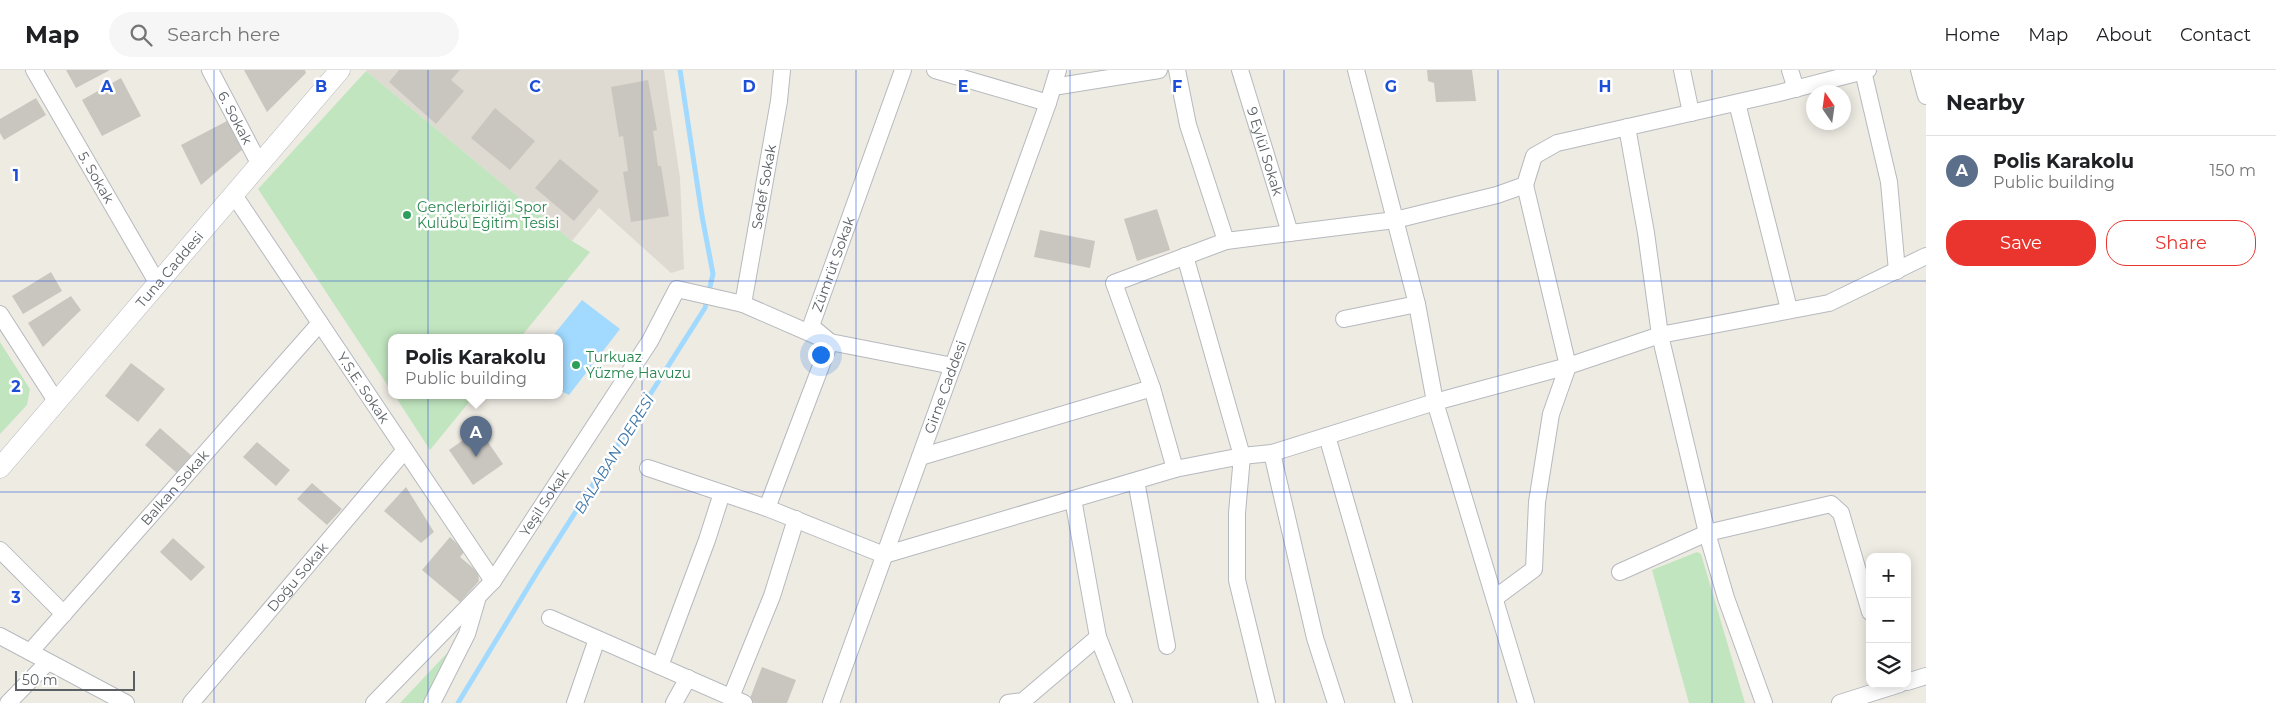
<!DOCTYPE html>
<meta charset="utf-8">
<style>
:root{--surface:#fff;--page:#f6f6f6;--text:#202124;--muted:#757577;--line:#e0e0e0;--accent:#e9352e}
body{margin:0;font-family:Montserrat,sans-serif;background:var(--page);color:var(--text)}
.controls{position:absolute;right:15px;bottom:15px;display:grid;overflow:hidden;border-radius:10px;box-shadow:0 2px 12px #0003}
.controls button{width:45px;height:45px;display:grid;place-items:center;padding:0;border:0;border-bottom:1px solid var(--line);background:var(--surface);color:var(--text);font:25px sans-serif}
.compass{position:absolute;left:1806px;top:15px;width:45px;height:45px;border-radius:50%;background:var(--surface);box-shadow:0 2px 12px #0003;rotate:347deg}
.scale{position:absolute;left:15px;bottom:12px;width:120px;box-sizing:border-box;padding-left:5px;border:2px solid #5b6064;border-top:0;font-size:14px;line-height:18px;white-space:nowrap;color:#5b6064;-webkit-text-stroke:4px #fff;paint-order:stroke}
.you{position:absolute;left:820px;top:284px;width:18px;height:18px;margin:-12px;border:4px solid #fff;border-radius:50%;background:#1a73e8;box-shadow:0 0 0 8px #1a73e833}
.badge{display:grid;place-items:center;width:32px;height:32px;border-radius:50%;background:var(--accent);color:#fff;font-size:16px;font-weight:700}
.pin{position:absolute;translate:-50% -41px;filter:drop-shadow(0 1px 2px #0008)}
.pin::after{content:'';position:absolute;top:26px;width:18px;height:15px;background:inherit;clip-path:polygon(0 0,100% 0,50% 100%)}
.popup{position:absolute;left:388px;top:264px;width:175px;height:65px;box-sizing:border-box;display:grid;place-content:center;border-radius:10px;background:var(--surface);filter:drop-shadow(0 1px 4px #0005);font-size:16px;white-space:nowrap;color:var(--muted)}
.popup b{font-size:19px;color:var(--text)}
.popup::after{content:'';position:absolute;left:50%;top:100%;margin-left:-10px;border:10px solid transparent;border-top-color:var(--surface)}
.list{margin:0;padding:0;list-style:none}
h2{display:flex;justify-content:space-between;align-items:center;height:65px;margin:0;padding:0 20px;font-size:21px}
h2 small{font-size:16px;font-weight:400;color:var(--muted)}
.list li{display:grid;grid-template-columns:32px 1fr auto;gap:15px;align-items:center;box-sizing:border-box;height:70px;padding:0 20px;border-top:1px solid var(--line)}
.list b{display:block;font-size:19px;white-space:nowrap}
.list p{margin:0;font-size:16px;white-space:nowrap;color:var(--muted)}
.list em{font-size:16px;font-style:normal;color:var(--muted)}
.actions{display:flex;gap:10px;padding:15px 20px}
.actions a{flex:1;padding:11px 0;border:1px solid var(--accent);border-radius:20px;text-align:center;font-size:18px;color:var(--accent)}
.actions .main{background:var(--accent);color:#fff}
.icon{flex:none;width:28px;height:28px;fill:none;stroke:currentColor;stroke-width:2;stroke-linecap:round;stroke-linejoin:round}
.map{position:relative;flex:none;width:1926px;height:633px;overflow:hidden}
header{display:flex;align-items:center;gap:30px;box-sizing:border-box;height:70px;padding:0 25px;background:var(--surface);border-bottom:1px solid var(--line)}
header strong{font-size:24px}
nav{display:flex;gap:28px;margin-inline-start:auto;font-size:18px}
.search{width:350px;height:45px;background:var(--page);display:flex;align-items:center;gap:12px;box-sizing:border-box;padding:0 18px;border-radius:28px;color:var(--muted);font-size:19px}
main{display:flex}
aside{flex:1;background:var(--surface)}
.map>svg:first-child{display:block}
</style>
<header>
<strong>Map</strong>
<div class="search"><svg class="icon" aria-label="search" viewBox="0 0 24 24"><circle cx="10" cy="10" r="6"/><path d="M15 15l6 6"/></svg>Search here</div>
<nav><a>Home</a><a>Map</a><a>About</a><a>Contact</a></nav>
</header>
<main>
<div class="map">
<svg width="1926" height="633" viewBox="0 0 1926 633">
<rect width="100%" height="100%" fill="#eeebe3"/>
<path fill="#dedad1" d="M367,0H664L680,108L684,199L671,203L599,138L572,171L366,1Z"/>
<path fill="#c1e6bf" d="M366,1L572,171L590,182L520,268H392V322L258,119Z
M0,272L30,319L27,335L0,364Z
M395,326H474L430,380Z
M1697,482L1701,484L1745,633H1689L1652,500Z
M449,581L425,633H400Z"/>
<path fill="#a2daff" d="M582,230L620,259L569,325L563,322L560,324V268H551Z"/>
<g fill="none" stroke-linecap="round" stroke-linejoin="round">
<path stroke="#a2daff" stroke-width="5" d="M458,633L538,501L705,238L713,204L702,146L680,0"/>
</g>
<path fill="#c9c6c0" d="M66,0H110L76,18Z
M244,0H305L306,3L267,42Z
M399,0H460L451,10L464,21L436,54L389,12Z
M1427,0H1472L1476,31L1436,32L1434,13L1428,11Z
M121,8L141,46L102,66L82,30Z
M648,10L657,60L653,61L658,96H661L669,146L631,152L623,102L628,101L623,66L619,67L611,17Z
M36,28L46,45L4,70L0,63V49Z
M495,38L535,71L510,100L471,68Z
M227,51L243,79L201,115L181,75Z
M560,89L599,121L574,151L535,118Z
M1157,139L1170,180L1137,191L1124,149Z
M1040,160L1095,171L1090,198L1034,187Z
M51,202L62,221L23,244L12,226Z
M71,226L81,240L43,277L28,253Z
M131,293L165,319L138,352L105,326Z
M160,358L193,387L178,404L145,375Z
M479,359L503,394L473,415L449,380Z
M257,372L290,400L276,416L243,387Z
M312,413L342,439L327,455L297,429Z
M406,417L434,462L421,473L384,441Z
M450,467L465,481L460,487L478,502L479,511L460,532L422,500Z
M173,468L205,497L191,511L160,482Z
M762,597L796,610L787,633H755L749,631Z"/>
<g fill="none" stroke-linecap="round" stroke-linejoin="round">
<g stroke="#b6b9be" stroke-width="18">
<g id="minor">
<path id="s1" d="M34,0L158,214"/>
<path id="s2" d="M210,0L260,95"/>
<path d="M935,0L1048,33"/>
<path d="M1177,0L1188,55L1226,171"/>
<path id="s3" d="M1240,0L1290,163"/>
<path d="M1356,0L1417,234L1435,332L1526,633"/>
<path d="M1682,0L1691,43"/>
<path d="M1790,0L1796,19"/>
<path d="M1919,0L1926,26"/>
<path d="M1863,1L1889,112L1897,201"/>
<path d="M1053,17L1159,0"/>
<path d="M1737,33L1789,239"/>
<path d="M1627,57L1646,163L1660,265L1707,463L1726,528L1764,633"/>
<path id="s4" d="M234,125L493,511"/>
<path d="M1185,186L1242,386L1237,443V510L1267,633"/>
<path id="s5" d="M743,234L779,31L782,0"/>
<path d="M0,244L56,331"/>
<path d="M1344,249L1417,234"/>
<path d="M1327,366L1404,633"/>
<path d="M1272,383L1315,568L1336,633"/>
<path d="M920,387L1152,318"/>
<path d="M648,398L767,438L884,485L1175,399L1242,386L1272,383L1435,332L1568,296L1660,265L1829,233L1926,186"/>
<path d="M1175,399L1152,318L1114,213L1226,171L1395,150L1497,125L1525,115L1534,86L1557,73L1779,23L1868,0"/>
<path d="M1136,411L1167,576"/>
<path d="M1073,429L1098,567L1124,633"/>
<path id="s6" d="M767,438L830,272L811,256L903,0"/>
<path d="M0,480L64,544"/>
<path d="M1620,502L1707,463L1831,434L1841,443L1870,542"/>
<path d="M1495,528L1534,499L1537,432L1551,344L1568,296L1525,115"/>
<path d="M550,548L744,633"/>
<path d="M0,566L126,633"/>
<path id="s7" d="M30,582L320,253"/>
<path d="M660,596L707,470L722,423"/>
<path d="M1907,612L1926,606"/>
<path d="M731,627L772,526L796,449"/>
<path d="M8,633L48,592"/>
<path id="s8" d="M191,633L405,380"/>
<path id="s9" d="M374,633L493,511L650,271L677,219L743,234L830,272L953,296"/>
<path d="M432,633L467,564L477,530"/>
<path d="M575,633L597,569"/>
<path d="M674,633L688,608"/>
<path id="s10" d="M831,633L1048,33L1058,0"/>
<path d="M1008,633L1023,631L1098,567"/>
<path d="M1840,633L1900,614"/>
</g>
</g>
<g stroke="#b6b9be" stroke-width="21">
<g id="tertiary">
<path id="s11" d="M0,398L340,0"/>
</g>
</g>
<use href="#minor" stroke="#fff" stroke-width="16"/>
<use href="#tertiary" stroke="#fff" stroke-width="20"/>
</g>
<path fill="none" stroke="#1d4ed8" stroke-width="1" stroke-opacity="0.55" d="M214,0V633M428,0V633M642,0V633M856,0V633M1070,0V633M1284,0V633M1498,0V633M1712,0V633M0,211H1926M0,422H1926"/>
<g fill="#2e9e5b" stroke="#fff" stroke-width="2">
<circle cx="407" cy="145" r="5"/>
<circle cx="576" cy="295" r="5"/>
</g>
<g text-anchor="middle" dominant-baseline="central" stroke-width="5" stroke-linejoin="round" paint-order="stroke">
<g font-size="14" fill="#5b6064" stroke="#fff">
<text stroke="none"><textPath href="#s2" startOffset="54">6. Sokak</textPath></text>
<text stroke="none"><textPath href="#s3" startOffset="85">9 Eylül Sokak</textPath></text>
<text stroke="none"><textPath href="#s1" startOffset="124">5. Sokak</textPath></text>
<text stroke="none"><textPath href="#s5" startOffset="119">Sedef Sokak</textPath></text>
<text stroke="none"><textPath href="#s6" startOffset="268">Zümrüt Sokak</textPath></text>
<text stroke="none"><textPath href="#s11" startOffset="261">Tuna Caddesi</textPath></text>
<text stroke="none"><textPath href="#s10" startOffset="336">Girne Caddesi</textPath></text>
<text stroke="none"><textPath href="#s4" startOffset="232">Y.S.E. Sokak</textPath></text>
<text stroke="none"><textPath href="#s7" startOffset="219">Balkan Sokak</textPath></text>
<text stroke="none"><textPath href="#s9" startOffset="264">Yeşil Sokak</textPath></text>
<text stroke="none"><textPath href="#s8" startOffset="165">Doğu Sokak</textPath></text>
</g>
<g font-size="14" fill="#27864d" stroke="#fff" text-anchor="start">
<text x="417" y="137">Gençlerbirliği Spor<tspan x="417" dy="16">Kulübü Eğitim Tesisi</tspan></text>
<text x="586" y="287">Turkuaz<tspan x="586" dy="16">Yüzme Havuzu</tspan></text>
</g>
<g font-size="15" font-style="italic" fill="#3c75a8" stroke="#fff">
<text transform="translate(614 384) rotate(-58)">BALABAN DERESİ</text>
</g>
</g>
<g font-size="16" text-anchor="middle" font-weight="bold" fill="#1d4ed8" stroke="#fff" stroke-width="5" stroke-linejoin="round" paint-order="stroke">
<text x="107" y="22">A</text>
<text x="321" y="22">B</text>
<text x="535" y="22">C</text>
<text x="749" y="22">D</text>
<text x="963" y="22">E</text>
<text x="1177" y="22">F</text>
<text x="1391" y="22">G</text>
<text x="1605" y="22">H</text>
<text x="16" y="111">1</text>
<text x="16" y="322">2</text>
<text x="16" y="533">3</text>
</g>
</svg>
<div class="controls">
<button>+</button>
<button>−</button>
<button><svg class="icon" aria-label="layers" viewBox="0 0 24 24"><path d="M12 4l9 5-9 5-9-5zM3 14l9 5 9-5"/></svg></button>
</div>
<svg class="compass" viewBox="-18 -18 36 36"><path d="M0-13l5 13h-10z" fill="#e53935"/><path d="M0 13l5-13h-10z" fill="#757577"/></svg>
<div class="scale">50 m</div>
<div class="you"></div>
<div class="pin badge" style="left:476px;top:387px;background:#5c6f8a">A</div>
<div class="popup"><b>Polis Karakolu</b>Public building</div>
</div>
<aside>
<h2>Nearby<small></small></h2>
<ul class="list">
<li><span class="badge" style="background:#5c6f8a">A</span><div><b>Polis Karakolu</b><p>Public building</p></div><em>150 m</em></li>
</ul>
<div class="actions"><a class="main">Save</a><a>Share</a></div>
</aside>
</main>
